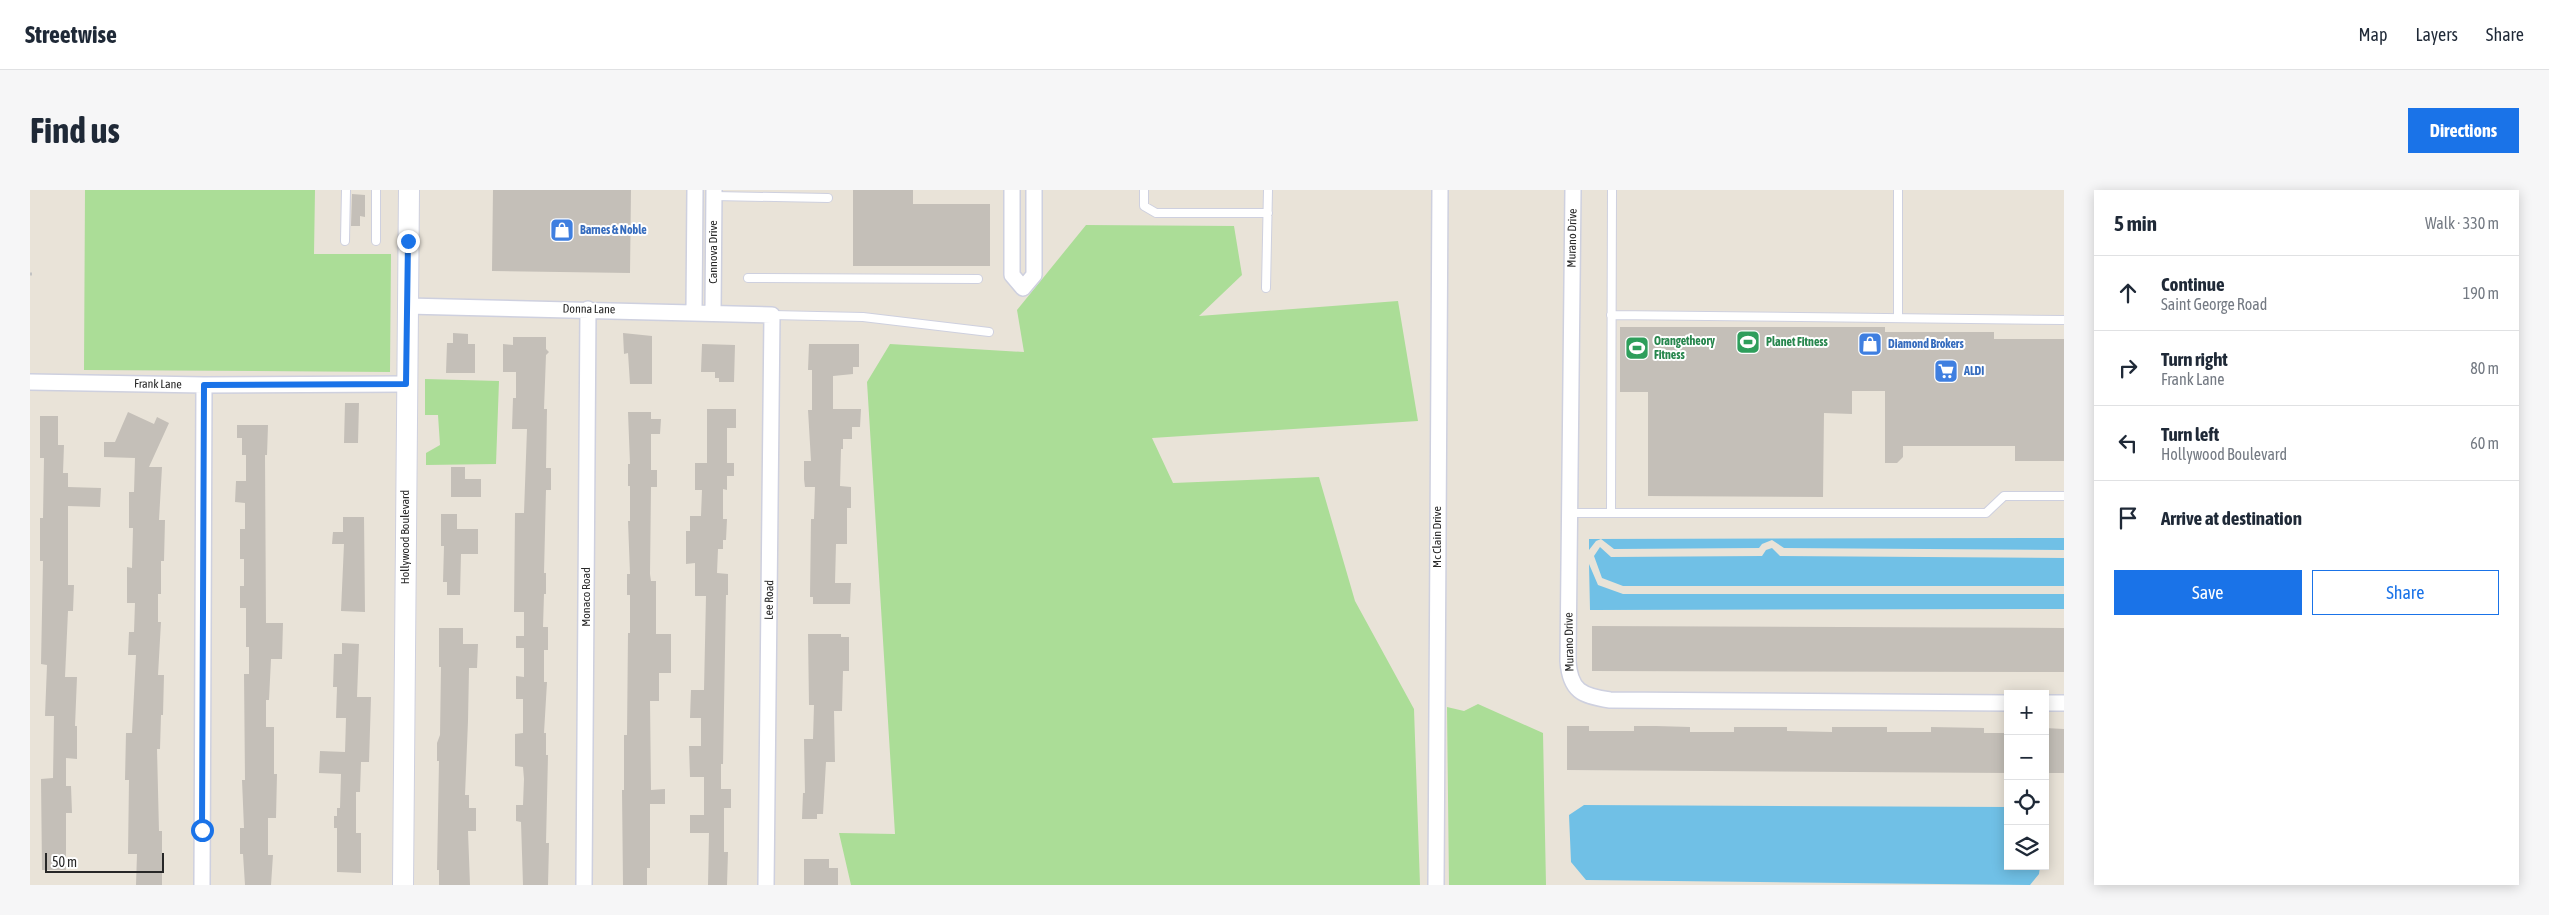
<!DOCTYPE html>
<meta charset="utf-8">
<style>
:root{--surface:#fff;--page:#f6f6f7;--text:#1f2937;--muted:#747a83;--line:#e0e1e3;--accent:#1a73e8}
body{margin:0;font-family:"Asap Condensed",sans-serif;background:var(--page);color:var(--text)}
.controls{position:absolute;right:15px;bottom:15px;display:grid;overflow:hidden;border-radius:0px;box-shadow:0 2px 12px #0003}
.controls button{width:45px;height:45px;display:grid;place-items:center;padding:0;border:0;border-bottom:1px solid var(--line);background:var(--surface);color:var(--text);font:25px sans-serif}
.scale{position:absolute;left:15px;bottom:12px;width:119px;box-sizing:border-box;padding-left:5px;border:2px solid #272727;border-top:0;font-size:14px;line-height:18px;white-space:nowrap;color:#272727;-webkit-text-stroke:4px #fff;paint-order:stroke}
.stop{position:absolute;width:15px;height:15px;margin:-11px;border:4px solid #1a73e8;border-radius:50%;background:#fff}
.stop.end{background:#1a73e8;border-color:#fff;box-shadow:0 1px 5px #0008}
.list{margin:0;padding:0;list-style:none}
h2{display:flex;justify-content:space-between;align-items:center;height:65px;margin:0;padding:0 20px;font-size:21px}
h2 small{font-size:16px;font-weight:400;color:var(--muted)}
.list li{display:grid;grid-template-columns:32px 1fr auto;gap:15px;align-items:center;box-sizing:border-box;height:75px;padding:0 20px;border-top:1px solid var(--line)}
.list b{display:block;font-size:19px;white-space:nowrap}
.list p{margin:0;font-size:16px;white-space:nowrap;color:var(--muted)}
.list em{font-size:16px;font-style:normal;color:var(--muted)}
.actions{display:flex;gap:10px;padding:15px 20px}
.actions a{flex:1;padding:11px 0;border:1px solid var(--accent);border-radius:0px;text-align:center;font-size:18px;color:var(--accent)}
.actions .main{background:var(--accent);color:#fff}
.icon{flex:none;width:28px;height:28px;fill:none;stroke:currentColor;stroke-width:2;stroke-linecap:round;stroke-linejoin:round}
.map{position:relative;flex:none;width:2034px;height:695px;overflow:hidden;border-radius:0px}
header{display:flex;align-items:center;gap:30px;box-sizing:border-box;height:70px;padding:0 25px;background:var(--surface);border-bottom:1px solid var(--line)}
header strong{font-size:24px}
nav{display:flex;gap:28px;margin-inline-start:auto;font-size:18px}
.intro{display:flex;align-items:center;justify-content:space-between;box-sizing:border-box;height:120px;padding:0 30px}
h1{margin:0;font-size:35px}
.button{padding:12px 22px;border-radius:0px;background:var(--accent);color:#fff;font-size:18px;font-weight:700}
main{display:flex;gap:30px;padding:0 30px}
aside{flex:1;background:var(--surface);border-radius:0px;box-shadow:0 2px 12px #0003}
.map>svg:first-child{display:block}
</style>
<header>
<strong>Streetwise</strong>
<nav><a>Map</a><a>Layers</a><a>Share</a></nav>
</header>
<div class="intro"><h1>Find us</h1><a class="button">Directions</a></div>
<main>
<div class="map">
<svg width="2034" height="695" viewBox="0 0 2034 695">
<rect width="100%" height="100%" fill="#e9e3d8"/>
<path fill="#abdd97" d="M55,0H285L284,64H361L360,182L54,180Z
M1056,35L1204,36L1212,85L1169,126L1368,111L1388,231L1122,248L1143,293L1289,287L1325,411L1384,519L1390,695H821L809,643L865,644L837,192L860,154L994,162L987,120Z
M395,189L469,191L466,274L396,275V263L410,255L408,225H395Z
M1448,514L1513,543L1516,695H1419L1417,517L1434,521Z"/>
<path fill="#70c0e6" d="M2034,348V360L1754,358L1742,350L1732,354L1729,358L1584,359L1571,349L1566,351L1559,360V349Z
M1570,357L1581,367L1732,366L1736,360L1742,358L1750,366L2034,368V396H1593L1572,388L1564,366Z
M1559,374L1568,395L1593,404H2034V419L1560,420Z
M1554,615L1978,617V676L2010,677L2009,684L2000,695L1556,690L1541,672L1539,625Z"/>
<path fill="#c4bfb8" d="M463,0H601L600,83L462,81Z
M823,0H883V14H960V76H823Z
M322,4L335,5V27L330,26V36H321Z
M1590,137H1855V142H1964V149H2034V271H1985V256H1873V267L1867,273H1855V201H1822V224L1794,223L1793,307L1618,306V202H1590Z
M423,143L438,144V154H445V183H416L417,153H423Z
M593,143L622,146V194H600L598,163L594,164Z
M483,147H516V159L519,162L516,165L514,219H517L516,278H521V300H516L514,383H516V404H514L513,437H518V460H514V492H517L514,543H516V565H518L516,653H519L518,695H493L491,632L486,631V615H493L494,589L493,577L485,576V544L493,543V509H486V486L494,487V458H486V446H494V422H484L485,323H494L497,239H482L483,208H486V182H473V154L483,155Z
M672,154L705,155L704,192H689V188H685V182H671Z
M779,154H829V177H823V184L803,186V219H831L830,237H822V249H813V259H811L810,296L821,297V318H817V354H806L805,393H821L820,414H783V407H780L781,329H784L785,297H775L774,289V271H781L778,220H782V180H778Z
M315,213H329L328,253H314Z
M677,219H706V238H697V273H704V286H697V300L693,299V329H697L696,350H693V359H688L687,383L698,384V405H696L693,574H691V599H701V618H694V662H698L697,695H678L679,643H660V625H674V587H660L659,556H671V528H660L661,500H674L676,406H665V373L656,374V341H660V326H671L672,300H665V273H677Z
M98,222L124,234L127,227L139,233L119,277H132L129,330H135L134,371H131V404H128V432H131L128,485H134L133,525H131L130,559H127L129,641H132V695H106L107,664H98L99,590H95L96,543H102L106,465H98L99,442H104L105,413H97V377L102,378L103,338H99V302H104L105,268L74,267V252H85Z
M598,222H621V229H631L630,244H621V280H627V297H621L620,384L621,391H626V444H641V483H629V511H620L621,600L635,599V614H620V678H617V695H593L592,600H594V545H597L598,443H600V405H597V384H600L598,331H600V296H598V274H600Z
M10,226H28V255H34L33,283H38V297L71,298L70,317L38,316V395H44L43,421H38L35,487H47L45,536H47V569L36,568V596H41L42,623H36V680H12L11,589L23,588L24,526H15L17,475L11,474L13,371H10V328H13L14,268H10Z
M207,235H238L237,265H235L236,433H253L252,469H241L239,510H236V537H244V584H247L246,628H238V665H243L241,695H215L213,664H210V638H214L212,590H215L214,484H219V457H216V418H210V396H214V369H210V339H215V313L205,312L206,291H216V265H212V248H207Z
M421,277H435V289H451V307H421Z
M411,324H427V339H448V364H431L430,405H417V392H413L414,356H411Z
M313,327H334L335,422L311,421L314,354H302L303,342H313Z
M1562,436L2034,438V482L1562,481Z
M409,438H433V454H448L447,478H439L438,531L435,605H439V618H446V641H438L440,695H409V680H407L409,571H407V553L410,545L411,477H409Z
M778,444H811V447H819V481H813L812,521H804L805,572H796L793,624H787V629H772L773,603H775L774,549H783L784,515H779Z
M312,453L329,454L327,507H341L339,572H331L330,602H326V643H331V683L307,682V638H304V626H307V618H310L311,584L289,583L290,561L315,562L316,528H306L307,497H303L304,464H312Z
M1537,536H1559V541H1604V536H1626L1660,537V542H1704V537H1757V541L1802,542V537H1857V542H1901V537L1954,538V543H1978V583L1537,580Z
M2015,538L2034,539V583H2015Z
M774,669H799V678H808V695H774Z"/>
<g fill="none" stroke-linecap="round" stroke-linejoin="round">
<g stroke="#ced0df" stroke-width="10">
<path id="lane" d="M346,0V51
M1114,0V16L1126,23H1238
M684,6L798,8
M315,51L316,0
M718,88L948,89
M1236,98L1238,0
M742,125L833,127L959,142
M1581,125L2034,130
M1868,128V0
M1539,323H1956L1974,306H2034
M1581,323L1582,0"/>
</g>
<g stroke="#ced0df" stroke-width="18">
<path id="street" d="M982,0V85L993,98L1004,85V0
M1543,0L1538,471C1540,501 1552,506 1580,510L1978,513
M377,116L742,125L736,695
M664,122L665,0
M683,123L684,0
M0,192L174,195L376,194
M2015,513H2034
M172,695L174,195
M554,695L558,119
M1406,695L1410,0"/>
</g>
<g stroke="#ced0df" stroke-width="22">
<path id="secondary" d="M373,695L379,0"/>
</g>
<path stroke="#c3c3c3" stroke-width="3" stroke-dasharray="4 2.5" stroke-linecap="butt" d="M0,84H2"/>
<use href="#lane" stroke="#fff" stroke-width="8"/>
<use href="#street" stroke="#fff" stroke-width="15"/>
<use href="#secondary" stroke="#fff" stroke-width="20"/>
</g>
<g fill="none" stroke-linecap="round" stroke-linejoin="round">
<path stroke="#1a73e8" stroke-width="6" d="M172,640L174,195L376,194L378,51"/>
</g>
<defs>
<g id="shop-square" transform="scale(1.25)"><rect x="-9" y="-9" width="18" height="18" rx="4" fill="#3f7fe0" stroke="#fff"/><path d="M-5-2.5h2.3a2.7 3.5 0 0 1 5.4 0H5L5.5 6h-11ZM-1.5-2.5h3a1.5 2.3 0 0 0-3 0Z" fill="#fff"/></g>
<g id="stadium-square" transform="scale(1.25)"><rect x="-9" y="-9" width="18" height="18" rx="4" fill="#2e9e5b" stroke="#fff"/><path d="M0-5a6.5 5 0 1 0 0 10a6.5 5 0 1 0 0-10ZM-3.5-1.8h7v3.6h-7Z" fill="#fff"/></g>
<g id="supermarket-square" transform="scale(1.25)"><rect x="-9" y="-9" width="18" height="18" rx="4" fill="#3f7fe0" stroke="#fff"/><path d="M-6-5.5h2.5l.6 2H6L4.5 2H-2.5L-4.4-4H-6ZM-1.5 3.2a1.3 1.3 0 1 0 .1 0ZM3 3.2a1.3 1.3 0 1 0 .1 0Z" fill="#fff"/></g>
</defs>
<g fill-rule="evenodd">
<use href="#shop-square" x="532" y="40"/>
<use href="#stadium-square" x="1718" y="152"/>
<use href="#shop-square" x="1840" y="154"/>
<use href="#stadium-square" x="1607" y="158"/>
<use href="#supermarket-square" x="1916" y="181"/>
</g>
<g text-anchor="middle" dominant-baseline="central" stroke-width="4" stroke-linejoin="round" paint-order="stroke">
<g font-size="12" font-weight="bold" fill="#366cbe" stroke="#fff" text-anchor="start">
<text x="550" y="40">Barnes &amp; Noble</text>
<text x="1858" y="154">Diamond Brokers</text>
<text x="1934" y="181">ALDI</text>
</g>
<g font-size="12" fill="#272727" stroke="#fff">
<text transform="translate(1542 48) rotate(-89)">Murano Drive</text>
<text transform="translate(683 62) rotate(-90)">Cannova Drive</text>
<text transform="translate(559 119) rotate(1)">Donna Lane</text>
<text transform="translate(128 194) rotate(1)">Frank Lane</text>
<text transform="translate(375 347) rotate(-90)">Hollywood Boulevard</text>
<text transform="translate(1407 347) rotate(-90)">Mc Clain Drive</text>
<text transform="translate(556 407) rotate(-90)">Monaco Road</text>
<text transform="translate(739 410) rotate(-89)">Lee Road</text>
<text transform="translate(1539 452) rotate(-91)">Murano Drive</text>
</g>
<g font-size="12" font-weight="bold" fill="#27864d" stroke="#fff" text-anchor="start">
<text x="1624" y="151">Orangetheory<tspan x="1624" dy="14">Fitness</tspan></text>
<text x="1736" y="152">Planet Fitness</text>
</g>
</g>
</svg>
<div class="controls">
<button>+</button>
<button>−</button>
<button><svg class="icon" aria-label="locate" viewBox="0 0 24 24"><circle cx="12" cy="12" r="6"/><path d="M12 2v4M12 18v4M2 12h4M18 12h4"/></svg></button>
<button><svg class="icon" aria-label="layers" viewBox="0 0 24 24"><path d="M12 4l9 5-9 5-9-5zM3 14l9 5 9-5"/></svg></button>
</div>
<div class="scale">50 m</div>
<div class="stop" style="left:172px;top:640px"></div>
<div class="stop end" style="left:378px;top:51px"></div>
</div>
<aside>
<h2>5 min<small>Walk · 330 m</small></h2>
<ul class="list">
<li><svg class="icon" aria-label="ahead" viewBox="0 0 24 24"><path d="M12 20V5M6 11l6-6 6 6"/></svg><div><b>Continue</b><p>Saint George Road</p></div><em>190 m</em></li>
<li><svg class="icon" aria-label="right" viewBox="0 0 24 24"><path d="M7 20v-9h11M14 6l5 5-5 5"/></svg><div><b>Turn right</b><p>Frank Lane</p></div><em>80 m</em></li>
<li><svg class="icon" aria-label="left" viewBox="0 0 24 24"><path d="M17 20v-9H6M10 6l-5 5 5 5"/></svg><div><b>Turn left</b><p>Hollywood Boulevard</p></div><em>60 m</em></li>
<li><svg class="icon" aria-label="arrive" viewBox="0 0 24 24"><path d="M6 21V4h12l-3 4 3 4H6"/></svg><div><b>Arrive at destination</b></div></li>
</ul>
<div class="actions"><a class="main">Save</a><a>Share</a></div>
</aside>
</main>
